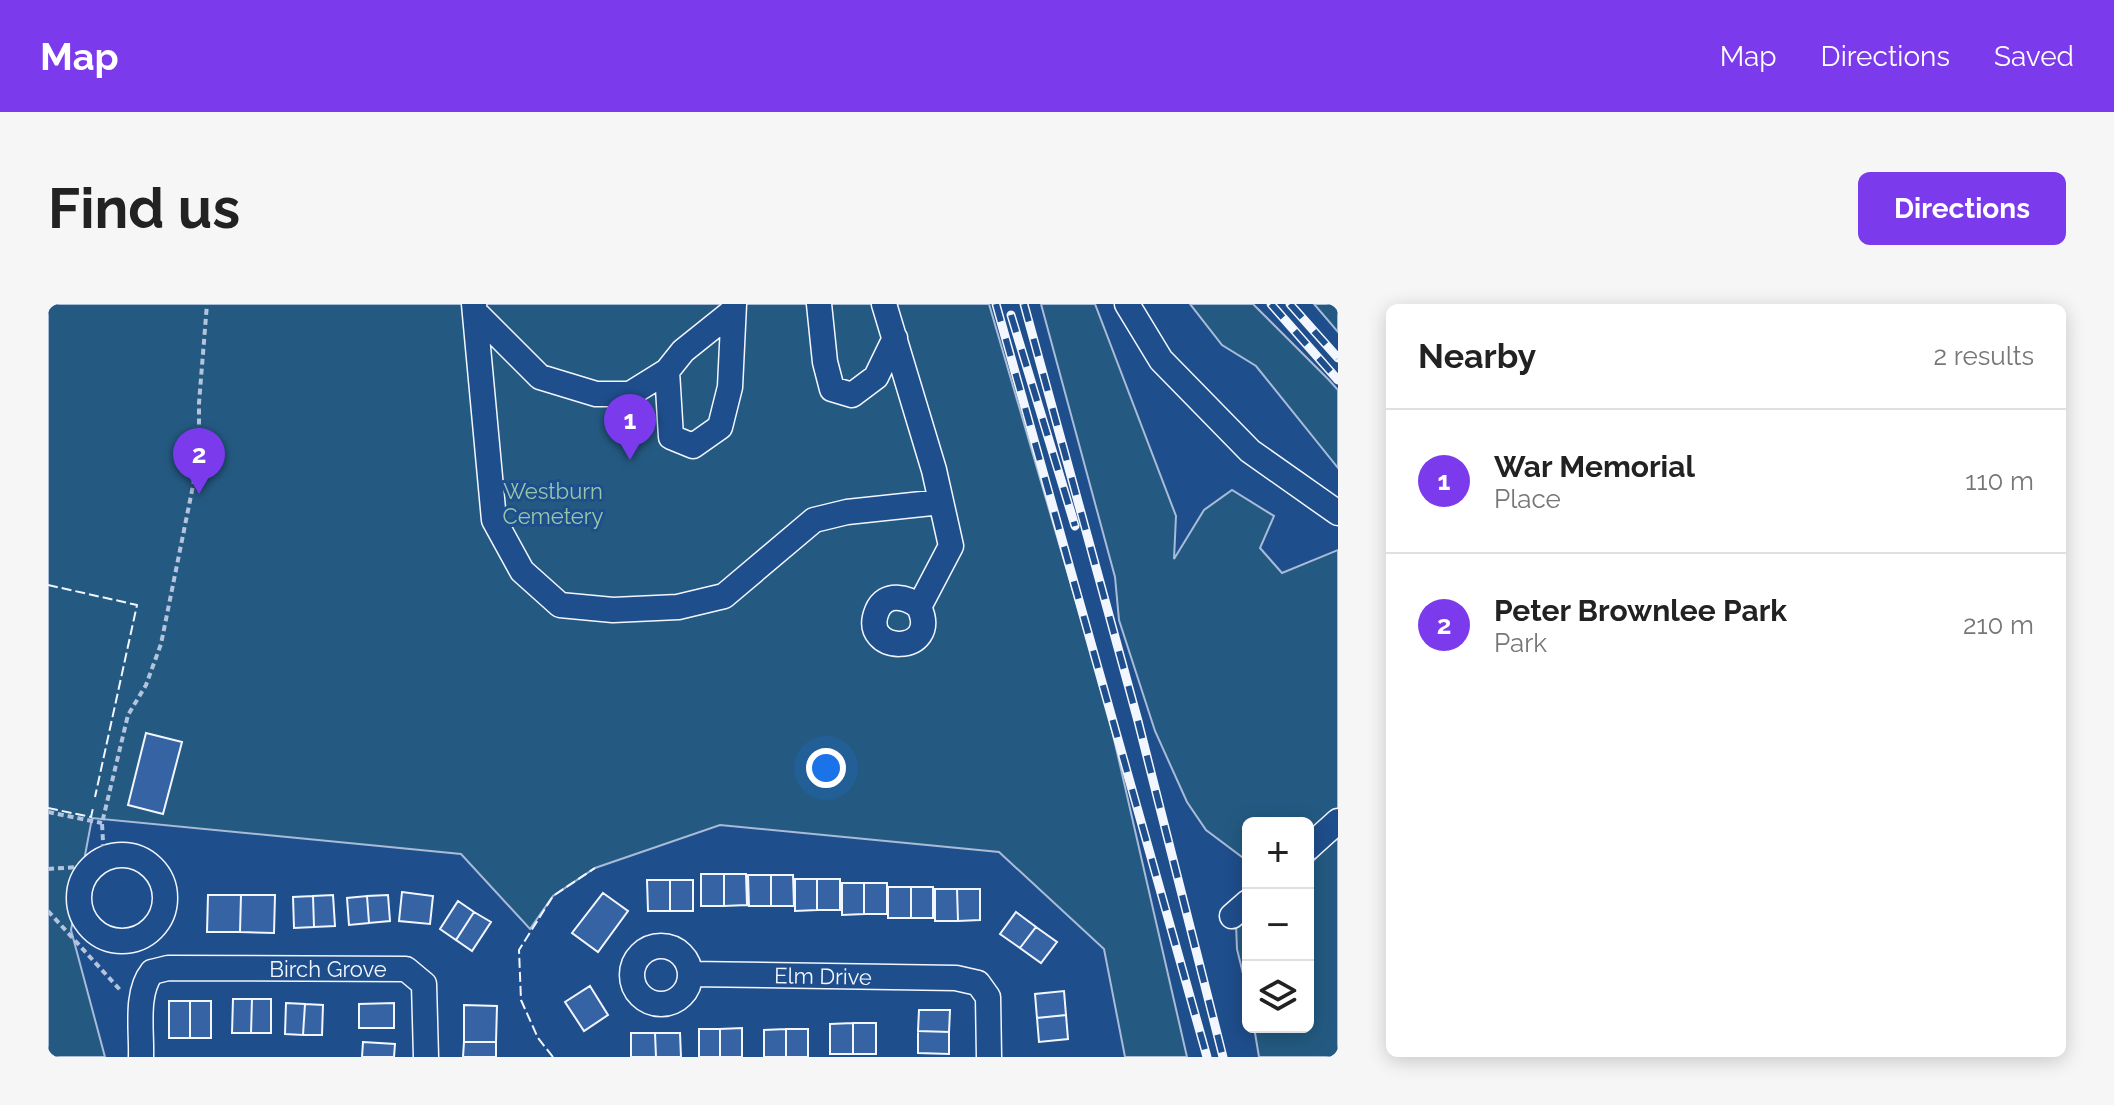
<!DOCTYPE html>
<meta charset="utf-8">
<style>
:root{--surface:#fff;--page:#f6f6f6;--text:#222;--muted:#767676;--line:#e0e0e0;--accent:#7c3aed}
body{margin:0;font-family:Raleway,sans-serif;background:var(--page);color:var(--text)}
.controls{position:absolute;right:24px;bottom:24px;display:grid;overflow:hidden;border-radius:12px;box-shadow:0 4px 20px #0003}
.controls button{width:72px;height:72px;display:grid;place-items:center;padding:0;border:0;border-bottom:2px solid var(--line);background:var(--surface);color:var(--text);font:40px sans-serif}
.you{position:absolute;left:778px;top:464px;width:28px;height:28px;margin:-20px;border:6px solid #fff;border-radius:50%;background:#1a73e8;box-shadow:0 0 0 12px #1a73e833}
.badge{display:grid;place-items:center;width:52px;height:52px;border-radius:50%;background:var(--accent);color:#fff;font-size:26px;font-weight:700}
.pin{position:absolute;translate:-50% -66px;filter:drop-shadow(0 2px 4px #0008)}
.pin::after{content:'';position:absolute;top:42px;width:28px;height:24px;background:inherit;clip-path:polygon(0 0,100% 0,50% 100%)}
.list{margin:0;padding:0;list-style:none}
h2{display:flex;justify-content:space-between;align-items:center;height:104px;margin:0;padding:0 32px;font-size:34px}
h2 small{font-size:26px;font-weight:400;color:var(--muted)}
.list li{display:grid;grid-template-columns:52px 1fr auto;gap:24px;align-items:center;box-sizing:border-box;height:144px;padding:0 32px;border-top:2px solid var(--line)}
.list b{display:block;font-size:30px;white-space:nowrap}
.list p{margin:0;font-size:26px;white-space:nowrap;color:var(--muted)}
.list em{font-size:26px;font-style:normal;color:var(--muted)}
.icon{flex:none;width:44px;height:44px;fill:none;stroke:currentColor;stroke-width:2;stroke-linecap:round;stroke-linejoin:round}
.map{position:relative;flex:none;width:1290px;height:753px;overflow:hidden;border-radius:12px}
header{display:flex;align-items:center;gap:48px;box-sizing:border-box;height:112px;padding:0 40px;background:var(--accent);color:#fff}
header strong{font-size:38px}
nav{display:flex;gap:44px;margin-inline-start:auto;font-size:28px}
.intro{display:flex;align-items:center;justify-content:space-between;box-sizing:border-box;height:192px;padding:0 48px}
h1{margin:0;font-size:56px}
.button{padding:20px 36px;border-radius:12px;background:var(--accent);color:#fff;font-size:28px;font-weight:700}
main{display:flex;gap:48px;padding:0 48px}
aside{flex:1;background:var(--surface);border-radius:12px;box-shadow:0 4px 20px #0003}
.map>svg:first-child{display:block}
</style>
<header>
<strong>Map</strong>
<nav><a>Map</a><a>Directions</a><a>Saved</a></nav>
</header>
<div class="intro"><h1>Find us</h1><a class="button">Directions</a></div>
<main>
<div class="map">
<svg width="1290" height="753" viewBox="0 0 1290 753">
<rect width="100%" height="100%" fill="#1f4e8c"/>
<path fill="#245a82" stroke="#a8bbd7" stroke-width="2" d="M0,0H941L1058,400L1139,753H1077L1056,645L951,548L672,521L547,564L505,592L482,625L413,550L44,514L23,626L57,753H0Z
M993,0H1047L1128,212L1126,255L1156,206L1184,186L1226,212L1212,244L1234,269L1290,246V506L1260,532V519H1200V553H1194L1158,526L1139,498L1107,427L1071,316L1067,273Z
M1142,0H1205L1281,76L1290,86V164L1208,62L1174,41Z
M1266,0H1290V28Z
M1290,532V753H1211L1206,723H1260V562Z
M1200,610V690L1189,645L1188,620Z"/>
<path fill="#3563a3" stroke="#f2f6ff" stroke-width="2" d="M98,429L134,438L115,510L80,501Z
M653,570H676V602H653Z
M676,570H698L699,601L676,602Z
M700,571H723V602H701Z
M723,571H745L746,602H723Z
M747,575H769V606L747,607Z
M769,575H792V606H769Z
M599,576H622V607H600Z
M622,576H645V607H622Z
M794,579H816V610L794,611Z
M816,579H839V610H816Z
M840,583H863V614H840Z
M863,583H885V614H863Z
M887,585H909L910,617H887Z
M909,585H932V616L910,617Z
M354,588L385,592L382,620L351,617Z
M555,589L580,607L550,648L524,629Z
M160,591H193L192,628H159Z
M193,591H227L226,629L192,628Z
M285,591L287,622L266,623L265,592Z
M340,591L342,617L321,619L319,592Z
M265,592L266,623L246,624L245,593Z
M319,592L321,619L301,621L299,594Z
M410,597L426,608L408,636L392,625Z
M426,608L443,618L424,647L408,636Z
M968,608L988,623L972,644L952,630Z
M988,623L1009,638L993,659L972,644Z
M542,682L560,711L536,727L517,698Z
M1016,687L1018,711L989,714L987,690Z
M185,695H204L203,729H184Z
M204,695H223V729H203Z
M121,697H142V734H121Z
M142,697H163V734H142Z
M238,699L257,700L255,731L237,730Z
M346,699V724H311V700Z
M257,700L275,701L274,731H255Z
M416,701L449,702L448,738H416Z
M871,706H902L901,728L870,727Z
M1018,711L1020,735L991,738L989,714Z
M805,719H828V750H805Z
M805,719V750H782V720Z
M694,724V753H672V725Z
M651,725H672V753H651Z
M738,725H760V753H738Z
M738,725V753H716V726Z
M870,727L901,728V750L870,749Z
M583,729H607L608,753H583Z
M607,729H632L633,753H608Z
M315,738L347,740L346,753H314Z
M416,738H448V753H415Z"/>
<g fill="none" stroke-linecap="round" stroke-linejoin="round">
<g stroke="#f2f6ff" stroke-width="27">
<path id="minor" d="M426,0L446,216L474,267L512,301L565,306L630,303L676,292L766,216L799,208L893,198
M771,0L777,58L784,85L804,91L828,73L847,34
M836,0L886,166L903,242L871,303C894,352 811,351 829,307C837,287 860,293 871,303
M1079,0L1113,56L1202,147L1290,209
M427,8L492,73L548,90H582L619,67L635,47L685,7
M619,67L623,133L645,142L672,123L682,83L686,0
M1260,544L1290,517
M31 594a43 43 0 1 1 86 0a43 43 0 1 1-86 0Z
M1184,612L1200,598
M584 671a29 29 0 1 1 58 0a29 29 0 1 1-58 0Z
M104,668L120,664L358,665L376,680L378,753
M642,670L908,674L930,679L940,693L941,753
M93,753C94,728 87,689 104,668"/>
</g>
<path stroke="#b3c4dc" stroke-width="4" stroke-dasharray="6 4" stroke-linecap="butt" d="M0,508L54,519
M56,556L54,519L80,411L98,381L113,340L151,152V99L159,0
M0,565L47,562
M0,607L74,688"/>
<use href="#minor" stroke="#1f4e8c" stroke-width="24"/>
<g stroke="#f2f6ff" stroke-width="9">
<path id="rail" d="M948,0L1159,753
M976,0L1090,417L1175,753
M1223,0L1290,76
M1242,0L1290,54
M963,11L1027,222"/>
</g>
<use href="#rail" stroke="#1f4e8c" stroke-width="6" stroke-dasharray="18" stroke-linecap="butt"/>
<path stroke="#f2f6ff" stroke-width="2" stroke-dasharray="10 4" stroke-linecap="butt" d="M0,281L89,301L47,493
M0,504L43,513L45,504
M505,753L490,734L473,696L471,646L505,592L547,564"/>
</g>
<g text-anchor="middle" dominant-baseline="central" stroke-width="6" stroke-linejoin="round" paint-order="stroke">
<g font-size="22" fill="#97c8a6" stroke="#1f4e8c">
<text x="505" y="187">Westburn<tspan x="505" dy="25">Cemetery</tspan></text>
</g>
<g font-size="22" fill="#f2f6ff" stroke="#1f4e8c">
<text x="280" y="665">Birch Grove</text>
<text transform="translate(775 672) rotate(1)">Elm Drive</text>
</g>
</g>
</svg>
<div class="controls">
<button>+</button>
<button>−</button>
<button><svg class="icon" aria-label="layers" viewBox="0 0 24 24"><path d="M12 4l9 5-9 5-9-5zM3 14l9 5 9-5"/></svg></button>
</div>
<div class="you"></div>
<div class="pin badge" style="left:582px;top:156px">1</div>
<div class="pin badge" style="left:151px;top:190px">2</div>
</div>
<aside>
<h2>Nearby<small>2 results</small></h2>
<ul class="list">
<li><span class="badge">1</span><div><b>War Memorial</b><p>Place</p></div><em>110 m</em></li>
<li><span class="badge">2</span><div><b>Peter Brownlee Park</b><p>Park</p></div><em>210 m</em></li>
</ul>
</aside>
</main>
